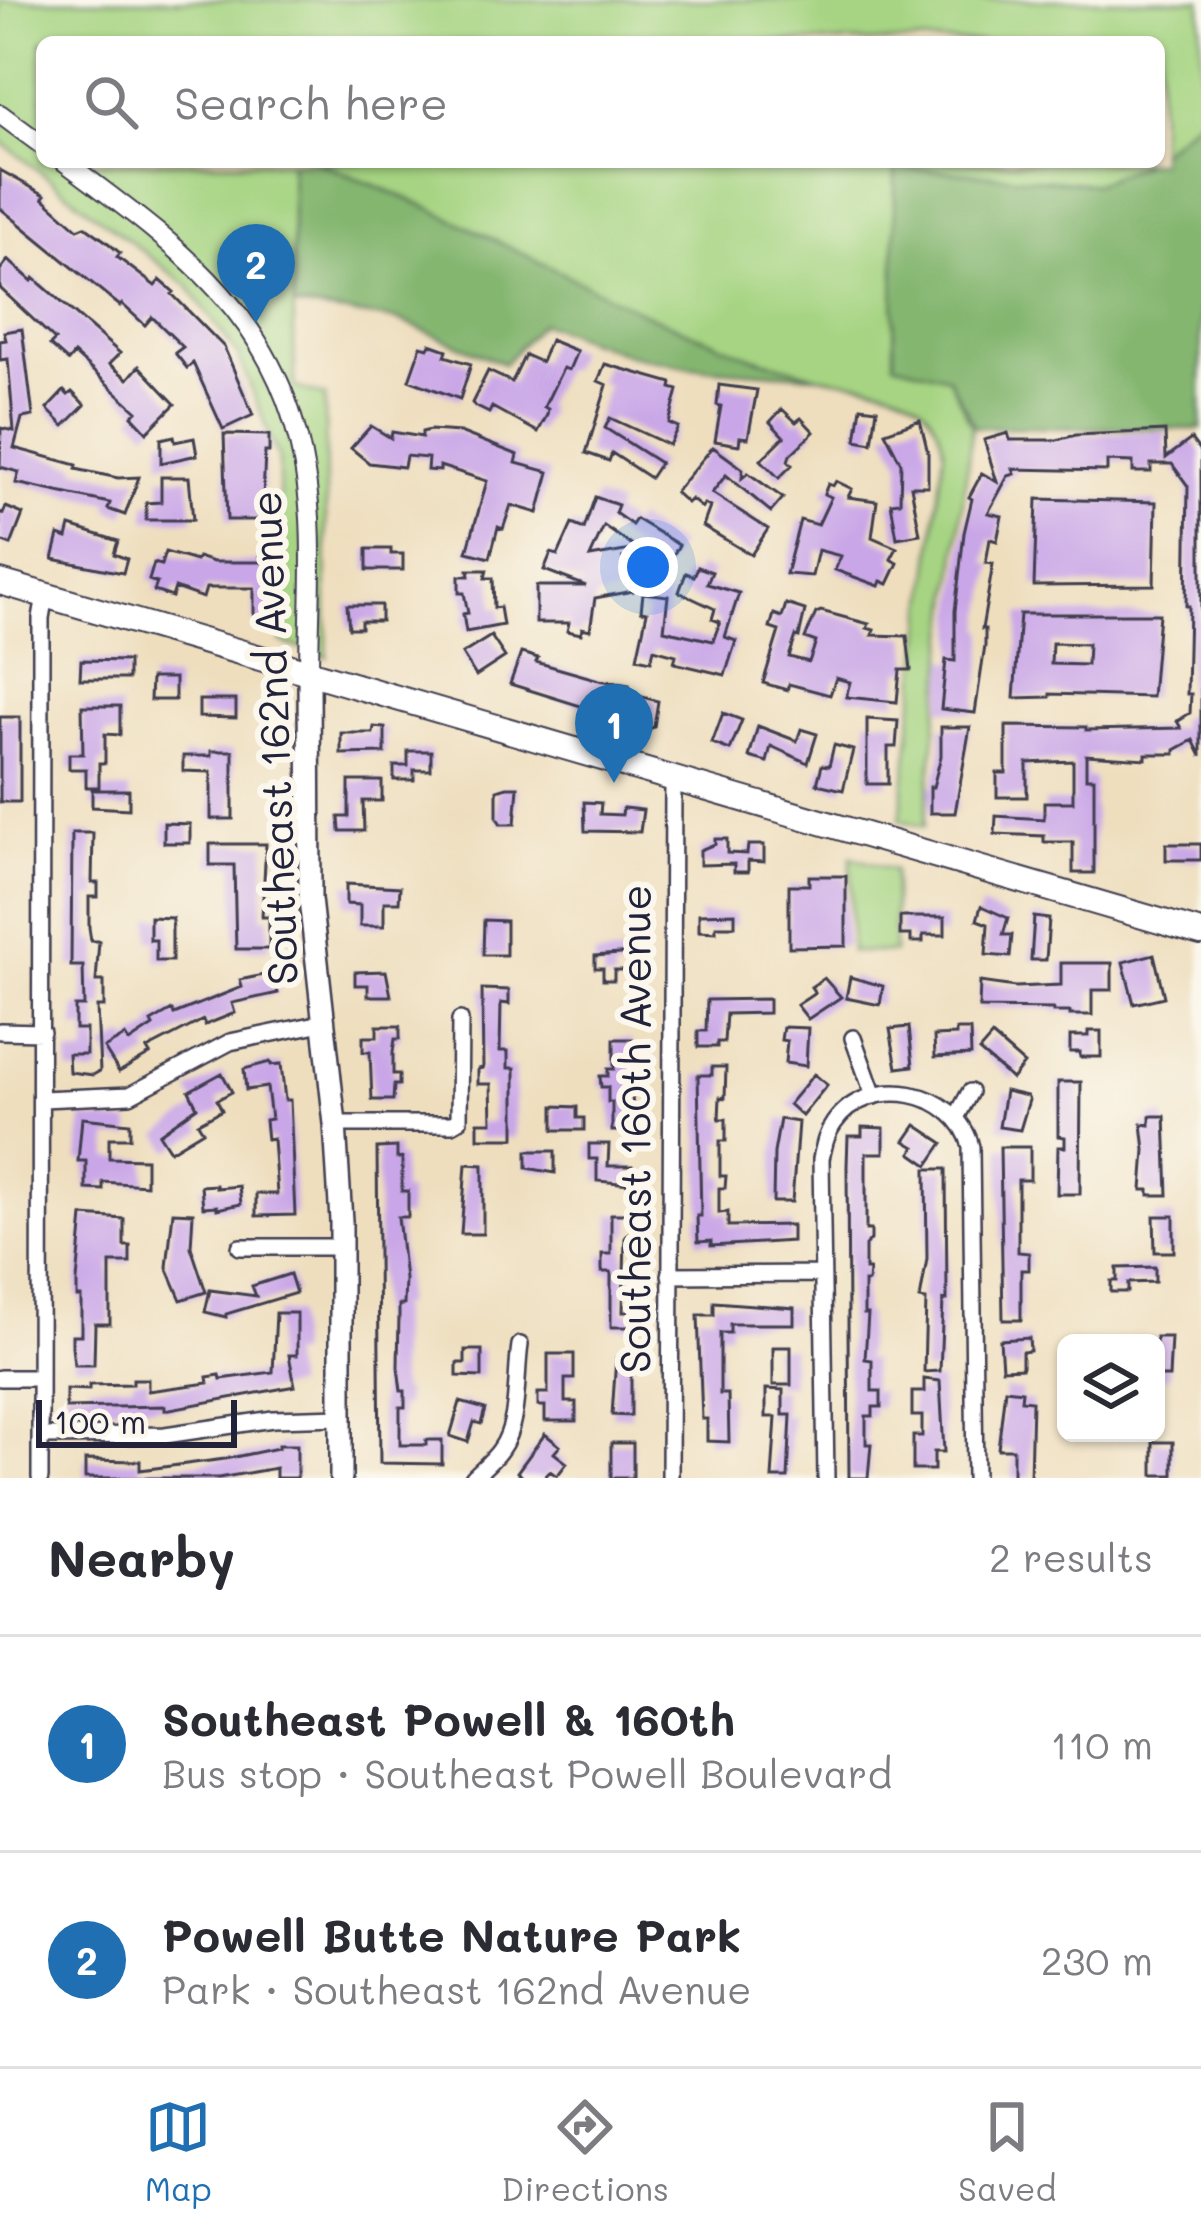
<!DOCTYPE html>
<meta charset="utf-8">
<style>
:root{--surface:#fff;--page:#f2f2f3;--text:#2b2b33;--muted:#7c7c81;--line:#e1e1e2;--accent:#1f6fb2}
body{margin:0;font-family:Mali,sans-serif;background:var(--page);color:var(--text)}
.controls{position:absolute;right:36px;bottom:36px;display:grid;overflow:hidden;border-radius:18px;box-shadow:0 3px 9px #0004}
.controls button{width:108px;height:108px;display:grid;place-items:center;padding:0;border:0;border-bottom:3px solid var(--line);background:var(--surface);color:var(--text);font:60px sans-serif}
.scale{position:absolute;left:36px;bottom:30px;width:201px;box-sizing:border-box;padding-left:12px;border:6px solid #22223b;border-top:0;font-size:33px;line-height:42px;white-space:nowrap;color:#22223b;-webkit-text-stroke:9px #fbf7ec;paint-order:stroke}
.you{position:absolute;left:648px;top:567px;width:42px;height:42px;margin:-30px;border:9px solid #fff;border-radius:50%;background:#1a73e8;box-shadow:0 0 0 18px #1a73e833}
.badge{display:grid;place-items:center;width:78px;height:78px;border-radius:50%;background:var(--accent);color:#fff;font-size:39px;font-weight:700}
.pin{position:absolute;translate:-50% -99px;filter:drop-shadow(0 3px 6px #0008)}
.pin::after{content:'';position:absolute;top:63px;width:42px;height:36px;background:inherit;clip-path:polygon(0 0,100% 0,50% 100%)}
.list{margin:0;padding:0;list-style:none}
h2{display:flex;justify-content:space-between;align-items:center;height:156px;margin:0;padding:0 48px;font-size:51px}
h2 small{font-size:39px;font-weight:400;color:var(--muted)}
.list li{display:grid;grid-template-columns:78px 1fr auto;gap:36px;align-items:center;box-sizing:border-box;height:216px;padding:0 48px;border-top:3px solid var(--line)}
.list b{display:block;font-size:45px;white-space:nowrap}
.list p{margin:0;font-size:39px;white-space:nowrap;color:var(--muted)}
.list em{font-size:39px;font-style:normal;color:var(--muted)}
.icon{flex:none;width:66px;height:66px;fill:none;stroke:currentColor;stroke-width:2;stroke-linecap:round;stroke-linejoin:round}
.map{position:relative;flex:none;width:1201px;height:1478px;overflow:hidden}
.search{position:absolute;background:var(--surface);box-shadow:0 3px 9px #0004;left:36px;right:36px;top:36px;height:132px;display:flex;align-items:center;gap:30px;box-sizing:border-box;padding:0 42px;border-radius:18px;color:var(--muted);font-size:45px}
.sheet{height:588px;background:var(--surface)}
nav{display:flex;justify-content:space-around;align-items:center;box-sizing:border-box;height:168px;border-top:3px solid var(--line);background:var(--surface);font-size:33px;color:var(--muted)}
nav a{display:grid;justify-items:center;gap:6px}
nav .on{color:var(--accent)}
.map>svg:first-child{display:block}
</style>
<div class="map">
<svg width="1201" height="1478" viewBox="0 0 1201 1478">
<rect width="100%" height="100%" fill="#fbf7ec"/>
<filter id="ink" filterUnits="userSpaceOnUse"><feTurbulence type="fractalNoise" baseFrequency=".00833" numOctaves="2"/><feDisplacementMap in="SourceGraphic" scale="24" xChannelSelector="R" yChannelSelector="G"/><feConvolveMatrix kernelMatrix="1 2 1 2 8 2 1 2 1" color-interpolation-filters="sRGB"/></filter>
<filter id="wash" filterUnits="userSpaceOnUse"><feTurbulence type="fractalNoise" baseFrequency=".004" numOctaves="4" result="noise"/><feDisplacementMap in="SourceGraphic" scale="48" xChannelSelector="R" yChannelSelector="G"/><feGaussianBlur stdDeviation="2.7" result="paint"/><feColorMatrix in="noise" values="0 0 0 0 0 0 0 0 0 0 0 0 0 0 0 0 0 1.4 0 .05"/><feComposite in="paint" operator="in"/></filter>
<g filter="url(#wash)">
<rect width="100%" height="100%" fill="#eedebe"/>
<path fill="#a6d482" stroke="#647b5e" stroke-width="3" d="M0,0H1201V116L1159,152V42H42V162H291L295,387L325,396L327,657L281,642L279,459L238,355L188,286L0,141Z
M317,162H1148L1094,184L895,168L948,377L972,426L924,827L900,820L944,450C932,383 879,388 824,377C800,373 776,365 753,357C643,319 540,261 436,211C397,193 356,178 317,162Z
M851,857L894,870V952H851Z"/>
<path fill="#84b670" stroke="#536c56" stroke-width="3" d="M1201,116V429L975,427L948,377L894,363L895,167L1094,184L1148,162H1159V152Z
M291,162H317L429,208L650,316L752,357L818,376L691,367L627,354L541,323L504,364L399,320L294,306Z"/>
<g id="blocks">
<path fill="#c9a6e7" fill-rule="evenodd" d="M0,170L45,195L43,198L78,229L85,226L107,242L120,253L117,257L155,286L160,280L174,292L172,294L224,347L253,415L223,429L193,363L187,368L175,353L183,347L152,317L145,325L122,304L120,306L0,208Z
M8,260L32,281L34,278L120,353L109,364L128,379L139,366L175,404L147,432L132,416L137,411L74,354L68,361L50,345L55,340L0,288V270Z
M22,329L33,416L22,418L14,448L77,465L76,469L118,478L139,477L125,515L108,509L110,503L16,483L19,472L0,467L1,428L14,431L8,359L0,360V341L6,340L4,332Z
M550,340L577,351L569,370L563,368L544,407L548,409L547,415L538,432L492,407L489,413L475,406L472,403L488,371L512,382L525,355L541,362Z
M430,344L447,350L445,356L471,364L460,399L409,380L421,346L428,348Z
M605,364L672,383L671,388L678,390L669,423L678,427L669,445L610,418L605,428L660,463L650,478L612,453L609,461L586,453L607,385L598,381Z
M719,385L757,390L748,438L740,437L739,445L715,441L721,406L717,405Z
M64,391L68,395L72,392L85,405L64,426L47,409Z
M861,407L877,409L872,443L856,440Z
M782,409L796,422L801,418L814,432L790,455L788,461L792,465L779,478L761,460L784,437L770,422Z
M920,420L928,453V486H911L920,534L897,538L891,503L900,502L901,463L885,432Z
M371,426L391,438L392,432L422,437V432L430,430L460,432L518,455L516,463L549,472L538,513L511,505L503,529L498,527L490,558L467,552L487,481L440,466V471L427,470L428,458L406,456L404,467L369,463L351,448Z
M1165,431L1166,458L1191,439L1201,452V756L1193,740L1175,750V754H1146V759L1086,755V778H1094V873H1073V842H1044V836L995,834L996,816L1044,819V802H1073V761L1027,763V797H997V773H1006V726L1086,727V730L1181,728L1177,721L1190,713L1191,694H1187L1189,606H1186L1188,486L1172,464H1151V472H1133V462L1107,461V471L1013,469L1015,474L1008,476L988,513L1002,516L997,541L990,539L986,563L993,564L982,629H985V646L975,713L941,709L946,660L955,661V611L964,533L972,499L969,497L982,473L997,482L984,440L1008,433L1010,440H1057L1076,435Z
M224,434L269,435V452H265L262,520H227Z
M174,436L175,442L194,438L197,455L161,463V439Z
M713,447L743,469L742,478L748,473L783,498L771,512L726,475L712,493L768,529L751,555L703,526L710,507L704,504L702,508L691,499L687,503L675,492Z
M161,477H189L193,520H146V503L161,502Z
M836,481L852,489L848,497L877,501L872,537L897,548L891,559L898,563L888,584L881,581L879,586L835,570L841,556L818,550L812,576L786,574L800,520L818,525L831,497L824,494L828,484L833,486Z
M595,497L618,505L615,513L632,525L636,519L679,545L659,580L623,559L628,585H632L633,591L595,598L590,630L582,628L581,634L567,631L569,623H536V586H586L544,570L551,553L558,555L572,524L584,529ZM604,526L637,549L590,557Z
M1037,499L1156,502L1154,585L1034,586Z
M6,507L23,514L11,545L0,541V512L3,514Z
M70,526L118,541L114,554L127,559L123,573L53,559L59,535L67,538Z
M367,549H391V554H403V570H367Z
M165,552L196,561L198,557L213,562H261L260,557L277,556L278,622H254V588H206L203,598L175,588L172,597L154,591L157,583L149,580L154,563L161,565Z
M698,567L712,572L707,584L739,593L725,637L736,641L725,675L674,663L676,655L654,649L651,661L637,658L647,612L641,611L643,593L668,596L664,630L713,641L720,622L712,619L715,609L679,592L686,573L694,576Z
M468,570H487L485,578H493L494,608L500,607L503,625L466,632L463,614L468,613L464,593H459V576H469Z
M786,604L805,610L799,637L796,636L789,657L809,662L816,642L805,638L816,613L821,611L869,624L867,628L874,630L872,635L907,636L911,670H900L897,702L846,697L850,682L836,678L830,695L789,684L787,690L763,683L779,631L770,628L774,614L782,617Z
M347,605H381V621H361V628H349Z
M1020,614H1159L1152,697L1050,694V697L1014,698ZM1052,643L1088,644L1087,665L1051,664Z
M491,636L505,657L476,676L462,654Z
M521,653L538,658L536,662L599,680L629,685L627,693L658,701L654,727L649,729L634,725L638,711L592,704L590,709L510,684Z
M81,660L128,661V679H80Z
M151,678H175V700H150Z
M199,700H236V718L199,717Z
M82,706H120V735L105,734V763H99V787H86V769H69V754H83Z
M723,713L742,720L730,750L712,743Z
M0,717H20V802H0Z
M867,719L898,721L896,747H888V784H867Z
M758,726L797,741L801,729L817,734L808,763L771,746L767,762L749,757Z
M374,727L385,728V753L341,754V733H373Z
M941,727H970L955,813H930V787H933L941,756Z
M834,745L853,750L843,790L817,784L822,765L829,766Z
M211,751H233V819H211V772L183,771V756H211Z
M408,751H431V770H414V780H394V766H408Z
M349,781H382V801H363L364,831H340L339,817H349Z
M507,787H518L515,824H501L497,818V790Z
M92,790H129V809L92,807Z
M584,802L601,803L600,814L622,815L623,808L643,810L640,832L585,831Z
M164,823L190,824V843H164Z
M72,833H93L92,883H98V897H89V928L91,941H99L96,981H104V1007H97L100,1071L93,1075L69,1072L68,1054H86V1029H75V1006H84L83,966H71Z
M715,839H727V853L747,854L748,845H764V862L748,861V872H734V864L700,865V850L715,844Z
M210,844H266L262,917H269V949H236L234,865H210Z
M1166,844H1201V860H1166Z
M809,876H846V946L789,947V885H809Z
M346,884L400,887L399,902H384V926H360V905L346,904Z
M981,906L1008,918L1003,935H1012L1010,957L986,955L988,924L977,920Z
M735,913V926H716V932L699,931V914Z
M150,917L172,918V961H156V940H150Z
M900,917H945V935H923V942H911V935H900Z
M1034,917L1049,919L1046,960H1031Z
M484,920L506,921V955H483Z
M632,953V970H614V980H603V968H595V956Z
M1154,954L1164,997L1134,1004L1123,962Z
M1061,963H1112V990H1092V1015H1070V1012H1053V1009L979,1008L980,982L1015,987L1061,985Z
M386,971L391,996H368V985H355V972Z
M273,973L278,993L232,1003L235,1013L205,1025L203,1020L147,1049L150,1054L119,1072L104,1048L125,1036L129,1042L153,1026L151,1022L172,1010L174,1014L242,987L240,980Z
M850,977L883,986L880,1005L846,998Z
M824,978L841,997L808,1019L797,1005L815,993L811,987Z
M482,989L509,990V1004L501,1003L500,1051H508V1068H515V1138H478V1122H492L491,1084H478V1069L483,1068Z
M769,999V1013L726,1014L724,1042H717V1047H698V1031H706L707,1000Z
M377,1026H400V1039H395L393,1052V1074H399V1085H394L393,1100H372L370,1052H363V1037H377Z
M783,1027L808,1028L806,1066L785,1063L787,1041L781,1040Z
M909,1027L913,1066L897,1068L890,1029Z
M956,1030H970L971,1055L935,1057L934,1036L956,1035Z
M1088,1031H1101V1057H1080V1052H1070V1036H1088Z
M992,1036L1024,1064L1012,1079L979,1051Z
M614,1039H632L631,1069H637V1093H632L634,1131H612V1102H608V1087H601L600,1076H608V1069H614Z
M270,1062L271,1065L281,1064L285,1100H290L295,1215L256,1216V1194H277L273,1139L267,1140L265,1120L271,1119L267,1087L246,1090L244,1069Z
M712,1067H726L725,1098L720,1097L719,1119H726V1141H720V1176H726L725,1188H719V1213L728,1212V1226L792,1225V1241L711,1246V1241L698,1242L697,1216H701L698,1075H712Z
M222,1073L232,1092L217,1100L222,1110L198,1123L203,1131L170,1151L159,1134L197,1107L189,1091Z
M814,1074L827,1085L802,1116L789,1104Z
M1058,1082H1081L1080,1194H1057L1058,1147H1065V1137L1058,1136Z
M1005,1091L1027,1096L1029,1100L1020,1130L999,1127Z
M554,1106L577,1107V1118H584V1130H554Z
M1150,1116H1165L1168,1195H1149V1190H1142L1145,1150L1142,1124L1150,1125Z
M82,1118L130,1123V1138H109V1158L146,1159V1185L103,1182V1190L86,1189V1161H78Z
M780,1119L798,1122L792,1202H773L774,1153Z
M916,1125L943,1143L928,1165L911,1153L915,1147L905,1141Z
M862,1127L884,1128V1153H866V1230H871V1240L865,1246V1270H869L868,1282H864V1314H868L865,1359L872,1360V1391H881V1407H873V1416H866V1444H871L868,1478H849L847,1166L848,1136H862Z
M589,1144H609L608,1166H632L631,1184L597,1181V1159H589Z
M397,1147V1158H402V1191H408V1217H398L405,1279L404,1305H399V1316L398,1367L401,1391H405V1407H400V1445H426V1440H442V1464L380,1463L377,1148Z
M1000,1147H1030V1180H1018V1252L1029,1253V1270H1021V1320H1003Z
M527,1151H555V1173L527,1168Z
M466,1164L483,1165V1234H461Z
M926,1169H946L947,1300H943L940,1371L924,1372L926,1300L920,1299L927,1259Z
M216,1185V1188L239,1186L241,1204L217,1209V1206L203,1207L201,1186Z
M173,1212L193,1213L191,1247L206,1292L181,1300L167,1267Z
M611,1214H631V1231L625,1238L623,1312H632V1327H611V1272H602V1254H611Z
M83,1216L124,1219V1246H130V1263H110V1324H95L94,1365H74L72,1346V1335H81V1297H77V1281Z
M1154,1216H1174V1252H1155Z
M1155,1267V1282L1128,1283V1292H1111V1281H1117V1268Z
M290,1274L296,1293L226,1314V1317L205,1312L210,1290L256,1296L252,1286Z
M714,1302L794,1308V1324H730V1333H720V1394H728L729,1442L707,1441V1419H702L698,1315H714Z
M276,1313H297V1355H289L295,1386L165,1410V1406L66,1408V1389L89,1390V1385L133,1384V1379H148V1391L208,1383L207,1377L220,1375L221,1379L273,1372Z
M1156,1337H1171L1169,1377H1156Z
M1029,1338L1030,1351L1022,1352V1368L1002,1369L1000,1340Z
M773,1347H791V1385H773Z
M465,1350H482V1377L457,1376V1363H465Z
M548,1354H574V1379H565V1402H576V1421H545V1406H538V1393H548Z
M616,1358H631V1416L612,1415Z
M924,1379L940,1381L944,1452H934V1470H913V1436H922V1416H912V1392H924Z
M766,1389L783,1390V1415H791L788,1478H772L776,1417H766Z
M1005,1389L1022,1391L1021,1400L1032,1401L1030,1478H1013V1449H998Z
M460,1402L485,1409L481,1424L474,1422L468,1442L450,1436Z
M545,1434L560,1446L554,1453L567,1463L557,1476L550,1471L544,1478H524L517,1472Z
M1153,1442H1173V1475H1153Z
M611,1443H633V1478H611Z
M278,1445H297V1478H276V1468L219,1478H85V1460L140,1461V1470L225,1459L278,1448Z"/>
</g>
</g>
<g filter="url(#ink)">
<use href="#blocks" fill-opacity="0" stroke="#413e4f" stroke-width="3"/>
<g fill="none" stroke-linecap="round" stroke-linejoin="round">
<g stroke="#413e4f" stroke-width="20">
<path id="minor" d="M0,1031L42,1032
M853,1038L874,1096
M42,1099L130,1095L230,1042L322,1023
M957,1116L970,1092
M335,1124H452L459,1120L460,1020
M240,1247H341
M670,1275L822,1274
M0,1378H40
M40,1436L165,1435L273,1419L341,1417
M40,1478L41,618L45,595
M473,1478C482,1469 493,1460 500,1450C520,1423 515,1378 520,1345
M670,1478L673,780
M826,1478L821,1159C824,1146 826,1134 834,1123C869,1073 957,1089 971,1147L975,1478"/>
</g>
<g stroke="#413e4f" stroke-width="22">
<path id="tertiary" d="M0,114L42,145
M65,162C202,263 298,335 310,518C313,570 309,622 309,674"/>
</g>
<g stroke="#413e4f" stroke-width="26">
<path id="secondary" d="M309,674L310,899L335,1124L341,1221V1478"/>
</g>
<g stroke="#413e4f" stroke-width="28">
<path id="primary" d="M0,582L1201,933"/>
</g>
<use href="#minor" stroke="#fff" stroke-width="15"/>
<use href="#tertiary" stroke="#fff" stroke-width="18"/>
<use href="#secondary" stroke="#fff" stroke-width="21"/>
<use href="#primary" stroke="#fff" stroke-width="24"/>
</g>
</g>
<g text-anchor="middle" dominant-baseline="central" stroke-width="12" stroke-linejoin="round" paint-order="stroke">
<g font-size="42" fill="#22223b" stroke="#fbf7ec">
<text transform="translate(273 738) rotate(-92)">Southeast 162nd Avenue</text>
<text transform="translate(634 1129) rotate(-90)">Southeast 160th Avenue</text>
</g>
</g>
</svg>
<div class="controls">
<button><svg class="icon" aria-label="layers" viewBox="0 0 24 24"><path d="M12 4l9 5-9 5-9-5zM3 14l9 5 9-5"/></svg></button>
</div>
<div class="scale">100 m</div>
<div class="you"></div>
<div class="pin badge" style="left:614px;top:783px">1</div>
<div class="pin badge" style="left:256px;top:323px">2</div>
<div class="search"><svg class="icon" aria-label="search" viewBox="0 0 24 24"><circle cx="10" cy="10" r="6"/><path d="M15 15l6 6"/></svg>Search here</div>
</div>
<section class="sheet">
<h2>Nearby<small>2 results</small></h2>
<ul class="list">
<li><span class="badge">1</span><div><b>Southeast Powell &amp; 160th</b><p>Bus stop · Southeast Powell Boulevard</p></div><em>110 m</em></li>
<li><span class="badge">2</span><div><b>Powell Butte Nature Park</b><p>Park · Southeast 162nd Avenue</p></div><em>230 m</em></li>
</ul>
</section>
<nav>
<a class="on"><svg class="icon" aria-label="map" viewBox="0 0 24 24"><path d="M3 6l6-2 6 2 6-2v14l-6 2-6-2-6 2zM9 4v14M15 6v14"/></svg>Map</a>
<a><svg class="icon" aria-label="directions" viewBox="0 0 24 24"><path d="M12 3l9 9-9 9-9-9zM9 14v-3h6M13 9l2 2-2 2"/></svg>Directions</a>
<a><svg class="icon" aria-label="saved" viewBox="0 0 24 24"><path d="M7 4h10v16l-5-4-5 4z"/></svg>Saved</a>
</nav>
